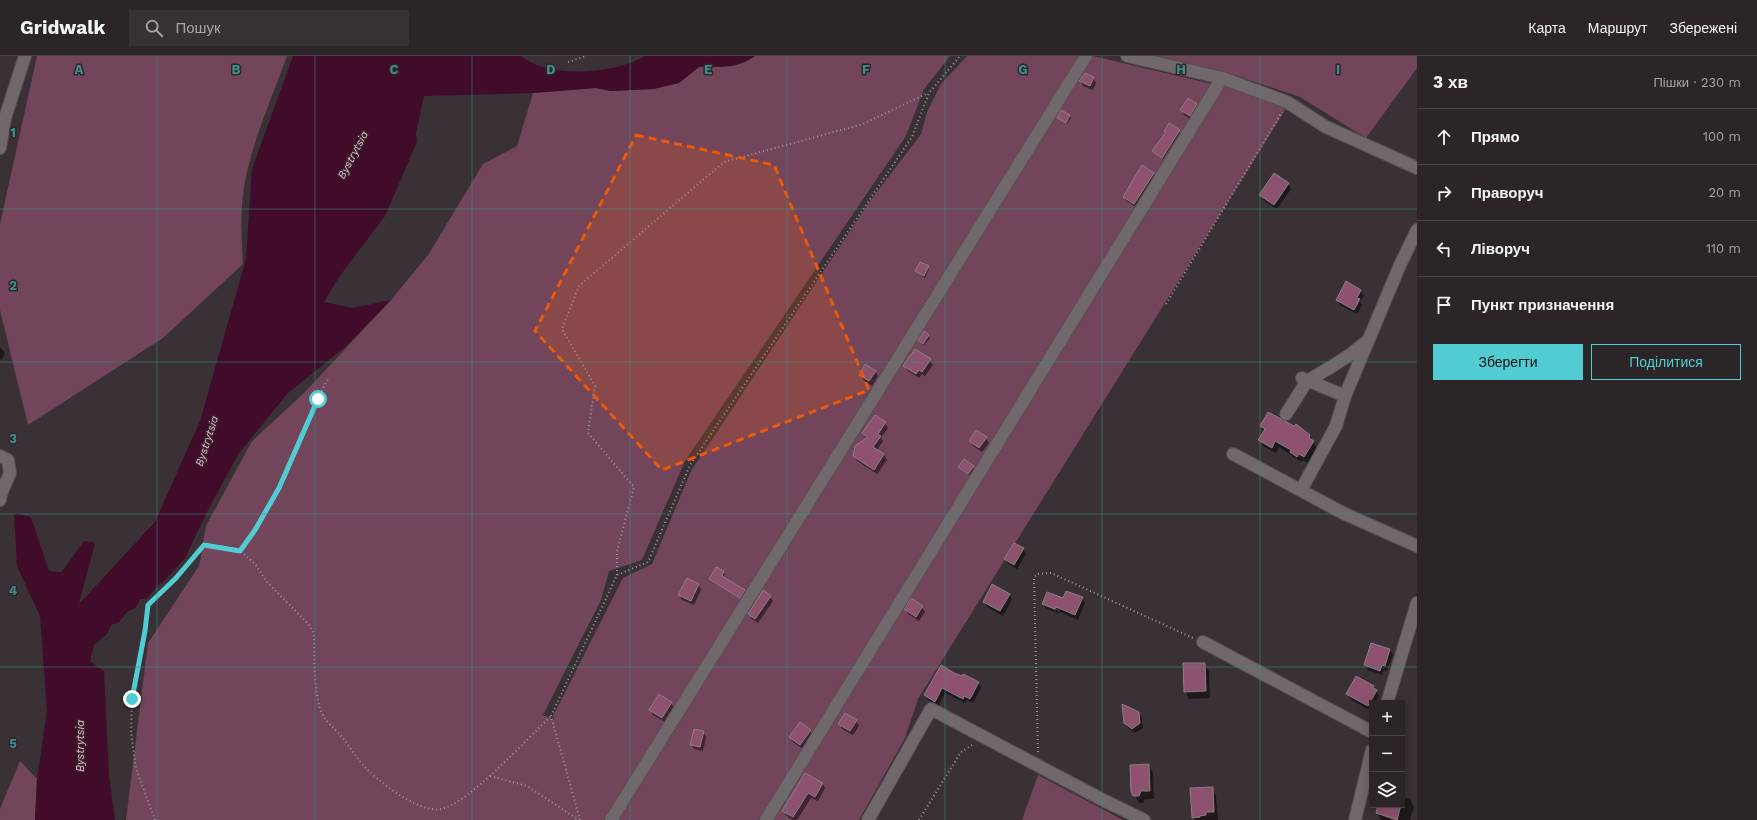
<!DOCTYPE html>
<html lang="uk">
<meta charset="utf-8">
<style>
:root{--surface:#2b2528;--page:#373134;--text:#f1f3f6;--muted:#a6a5a8;--line:#474245;--accent:#51ccd3}
body{margin:0;font-family:"Work Sans",sans-serif;background:var(--page);color:var(--text)}
.controls{position:absolute;right:12px;bottom:12px;display:grid;overflow:hidden;border-radius:0px;box-shadow:0 2px 10px #0003}
.controls button{width:36px;height:36px;display:grid;place-items:center;padding:0;border:0;border-bottom:1px solid var(--line);background:var(--surface);color:var(--text);font:20px sans-serif}
.stop{position:absolute;width:12px;height:12px;margin:-9px;border:3px solid #51ccd3;border-radius:50%;background:#fff}
.stop.end{background:#51ccd3;border-color:#fff;box-shadow:0 1px 4px #0008}
.list{margin:0;padding:0;list-style:none}
h2{display:flex;justify-content:space-between;align-items:center;height:52px;margin:0;padding:0 16px;font-size:17px}
h2 small{font-size:13px;font-weight:400;color:var(--muted)}
.list li{display:grid;grid-template-columns:26px 1fr auto;gap:12px;align-items:center;box-sizing:border-box;height:56px;padding:0 16px;border-top:1px solid var(--line)}
.list b{display:block;font-size:15px;white-space:nowrap}
.list em{font-size:13px;font-style:normal;color:var(--muted)}
.actions{display:flex;gap:8px;padding:12px 16px}
.actions a{flex:1;padding:9px 0;border:1px solid var(--accent);border-radius:0px;text-align:center;font-size:14px;color:var(--accent)}
.actions .main{background:var(--accent);color:#111}
.icon{flex:none;width:22px;height:22px;fill:none;stroke:currentColor;stroke-width:2;stroke-linecap:round;stroke-linejoin:round}
.map{position:relative;flex:none;width:1417px;height:764px;overflow:hidden}
header{display:flex;align-items:center;gap:24px;box-sizing:border-box;height:56px;padding:0 20px;background:var(--surface);border-bottom:1px solid var(--line)}
header strong{font-size:19px}
nav{display:flex;gap:22px;margin-inline-start:auto;font-size:14px}
.search{width:280px;height:36px;background:var(--page);display:flex;align-items:center;gap:10px;box-sizing:border-box;padding:0 14px;border-radius:0px;color:var(--muted);font-size:15px}
main{display:flex}
aside{flex:1;background:var(--surface)}
.map>svg:first-child{display:block}
</style>
<header>
<strong>Gridwalk</strong>
<div class="search"><svg class="icon" aria-label="search" viewBox="0 0 24 24"><circle cx="10" cy="10" r="6"/><path d="M15 15l6 6"/></svg>Пошук</div>
<nav><a>Карта</a><a>Маршрут</a><a>Збережені</a></nav>
</header>
<main>
<div class="map">
<svg width="1417" height="764" viewBox="0 0 1417 764">
<rect width="100%" height="100%" fill="#393135"/>
<path fill="#72455a" d="M37,0H287C273,39 255,79 246,120C240,149 241,179 243,208L163,282L28,369L0,254V168Z
M755,0H950L924,33L906,80L685,405L642,504L609,515L601,544L543,659L554,664L553,660L623,522L652,508L691,415L870,145L921,78L927,56L941,28L967,0H1093L1212,28L1250,31L1287,51L918,643L905,682L859,764H126L148,587L199,510L206,470L252,385L304,337L391,244L428,199L483,108L517,90L533,37L596,32L611,35L653,33L679,27L699,11C721,10 736,13 755,0Z
M1155,0H1417V12L1366,82L1300,41L1228,17Z
M20,705L37,723L35,764H0V753Z
M1038,719L1123,764H1022Z"/>
<path fill="#410b2a" d="M293,0H521C548,23 616,18 645,0H755C735,14 722,10 699,11L679,27L653,33L611,35L596,32L533,37L424,40L416,77L417,86L385,160L339,221L324,246L353,252L391,244L345,291L288,337L239,397L208,454L185,502L165,524L156,531L147,543H140C138,549 136,553 128,555L119,566L111,569L107,578L94,589L90,605L104,615L109,719L115,764H35L37,723L47,655L40,560L17,510L14,457L31,461L49,515L62,516L84,485L95,487L79,548L155,466L200,365L246,203L252,113Z"/>
<path fill="#0007" fill-rule="evenodd" d="M1093,22L1096,27L1093,34L1083,30L1080,25Z
M1196,49L1199,54L1192,64L1184,59L1182,54Z
M1069,60L1071,62L1067,68L1058,62Z
M1165,75H1179L1180,77L1163,103L1153,95L1166,77Z
M1154,118L1156,123L1137,152L1127,145L1124,141Z
M1288,128L1291,133L1277,153L1263,144L1261,139Z
M928,211L929,213L925,222L916,215Z
M1361,235L1364,240L1360,246L1362,249L1357,258L1340,249L1337,244Z
M928,279L930,282L924,289L919,284Z
M0,291L5,297L2,304L0,303Z
M930,304L933,309L925,320L922,318L919,322L907,314L904,310Z
M875,315L878,320L872,330L863,324L860,319Z
M885,367L888,372L881,382L883,385L877,394L884,399L887,404L877,418L857,405L854,400L867,383L864,377Z
M1296,369L1310,380L1317,392L1308,407L1303,404L1301,406L1279,391L1276,397L1263,390L1260,384L1264,376L1261,370L1295,372Z
M986,382L989,387L982,396L973,390L970,385Z
M959,411H973L974,413L970,419Z
M1023,493L1026,498L1017,513L1008,508L1005,503Z
M723,516L725,518L723,521L744,535L746,537L742,543L712,525L710,523Z
M687,523L699,529L701,534L694,549L682,544L679,539Z
M1009,538L1012,543L1003,560L987,551L984,546Z
M770,541L773,545L758,567L752,563L749,558Z
M1082,542L1085,547L1078,564L1058,555V557L1046,553L1043,548L1064,543ZM1046,548L1060,554L1059,556L1046,551Z
M922,551L925,556L919,565L908,558L906,553Z
M1372,588L1390,594L1393,599L1387,615L1384,614L1382,619L1368,614L1365,609Z
M1204,608L1209,615L1210,642L1189,643L1185,635Z
M964,619L979,627L981,632L973,647L967,644L965,647L945,637L938,650L928,644L925,639L962,622Z
M1373,631L1379,640L1375,647H1372L1371,655L1350,643L1348,638Z
M671,647L674,652L665,666L653,659L650,654Z
M1139,657L1142,662L1143,672L1135,677L1128,672L1125,667Z
M856,665L859,670L853,679L842,673L840,668Z
M810,675L813,680L803,693L793,686L791,682Z
M703,676L706,681L703,695L694,693L691,688Z
M1149,709L1153,717L1154,743H1145L1143,747H1139L1132,735Z
M806,718L822,727L825,732L818,745L811,742L797,764H793L786,760L784,755Z
M1212,732L1216,740L1218,764H1195L1193,762Z
M1402,741L1410,743L1414,751L1410,764H1381L1377,757L1378,752L1376,749H1402Z"/>
<path fill="#8e526f" stroke="#897f83" d="M1085,17L1094,21L1090,30L1079,25Z
M1188,42L1197,48L1190,60L1180,54Z
M1061,54L1070,59L1066,67L1057,62Z
M1169,67L1180,74L1162,102L1152,95L1166,76L1164,75Z
M1142,109L1154,117L1134,148L1123,141Z
M1274,117L1289,127L1274,149L1259,139Z
M920,206L929,210L924,220L915,215Z
M1346,225L1361,234L1357,242L1360,243L1354,254L1336,244Z
M924,275L929,279L923,288L918,284Z
M915,293L931,303L922,316L919,314L916,318L903,310Z
M865,308L876,315L869,325L859,319Z
M1268,356L1294,370L1296,368L1310,379L1309,382L1314,385L1304,401L1299,398L1297,401L1290,396L1291,394L1275,385L1272,392L1258,384L1265,373L1260,370Z
M875,359L886,366L878,378L881,380L873,391L884,398L874,414L853,400L855,390L868,381L862,377Z
M976,374L987,381L979,392L969,385Z
M964,403L974,410L968,418L958,411Z
M1014,487L1024,492L1014,509L1004,503Z
M716,511L724,515L722,520L745,534L740,542L709,523Z
M687,522L699,528L691,545L678,539Z
M992,528L1010,538L1000,555L983,546Z
M763,534L771,540L755,563L748,558Z
M1066,535L1083,541L1075,559L1056,551L1055,553L1042,548L1047,536L1063,542Z
M911,542L923,550L916,561L904,553Z
M1371,587L1390,593L1385,610L1382,609L1380,615L1364,609Z
M1183,607H1205L1206,635L1184,636Z
M941,609L954,617L962,620L963,618L979,626L970,643L964,640L963,643L942,632L935,646L924,639Z
M1356,620L1374,630L1373,632L1377,634L1368,650L1346,638Z
M659,638L672,646L662,662L649,654Z
M1122,648L1139,656L1140,667L1132,673L1124,667Z
M845,657L857,664L850,675L838,668Z
M800,666L811,674L800,689L789,681Z
M694,673L704,675L700,691L690,689Z
M1149,708L1150,735H1141L1139,740H1133L1131,736L1130,709Z
M805,717L823,727L815,741L808,737L793,761L782,755Z
M1213,731L1214,756H1206V759L1200,760V761L1192,762L1190,732Z
M1378,749H1401L1397,764L1376,757Z"/>
<g fill="none" stroke-linecap="round" stroke-linejoin="round">
<g stroke="#565053" stroke-width="14">
<path id="minor" d="M1127,0L1222,22L1287,46L1326,71L1417,112
M0,92L5,62L25,0
M1302,322L1345,340
M1286,358L1307,325L1331,311L1351,298L1366,286
M1233,398L1343,457L1417,490
M0,400L8,404L10,417L1,438L0,444
M1301,434L1336,370L1345,340L1400,209L1417,174
M1203,586L1372,676
M1387,647L1417,547
M611,764L1086,0
M766,764L1222,22
M868,764L931,653L1101,743L1144,764
M1355,764L1372,694"/>
</g>
<path stroke="#9e989b" stroke-width="2" stroke-dasharray="1 3" stroke-linecap="butt" d="M568,6L586,0
M1166,248L1282,56
M240,495C259,468 276,440 290,410C302,380 313,351 328,323
M617,519V495L634,431L588,377L595,330L562,273L579,230L724,106L863,68L928,37
M1038,696L1034,522L1037,518L1051,517L1193,582
M490,720L527,730L579,764
M155,764L136,713L131,676L132,643L145,575L148,549L176,522L204,489L240,495L255,508L267,526L309,569L313,575L314,582C314,601 314,637 321,655C325,665 334,672 341,680C351,692 359,706 370,716C385,730 420,757 441,753C467,749 530,680 551,660
M580,764L551,660L617,519L648,506L690,409L912,81L929,37L960,0
M919,764L961,696L974,688"/>
<use href="#minor" stroke="#71686c" stroke-width="12"/>
</g>
<g fill="none" stroke-linecap="round" stroke-linejoin="round">
<path stroke="#51ccd3" stroke-width="5" d="M132,643L145,575L148,549L176,522L204,489L240,495L255,474L279,432L318,343"/>
</g>
<path fill="#e8590c" fill-opacity="0.2" stroke="#e8590c" stroke-width="3" stroke-dasharray="8 5" stroke-linejoin="round" d="M636,79L774,109L869,334L662,414L535,275Z"/>
<path fill="none" stroke="#3c8e88" stroke-width="1" stroke-opacity="0.55" d="M157,0V764M315,0V764M472,0V764M630,0V764M787,0V764M945,0V764M1102,0V764M1260,0V764M0,153H1417M0,306H1417M0,458H1417M0,611H1417"/>
<g text-anchor="middle" dominant-baseline="central" stroke-width="3" stroke-linejoin="round" paint-order="stroke">
<g font-size="11" font-style="italic" fill="#fab0d2" stroke="#2f272b">
<text transform="translate(353 99) rotate(-62)">Bystrytsia</text>
<text transform="translate(207 385) rotate(-72)">Bystrytsia</text>
<text transform="translate(80 690) rotate(-90)">Bystrytsia</text>
</g>
</g>
<g font-size="13" text-anchor="middle" font-weight="bold" fill="#3c8e88" stroke="#2f272b" stroke-width="3" stroke-linejoin="round" paint-order="stroke">
<text x="79" y="18">A</text>
<text x="236" y="18">B</text>
<text x="394" y="18">C</text>
<text x="551" y="18">D</text>
<text x="708" y="18">E</text>
<text x="866" y="18">F</text>
<text x="1023" y="18">G</text>
<text x="1181" y="18">H</text>
<text x="1338" y="18">I</text>
<text x="13" y="81">1</text>
<text x="13" y="234">2</text>
<text x="13" y="387">3</text>
<text x="13" y="539">4</text>
<text x="13" y="692">5</text>
</g>
</svg>
<div class="controls">
<button>+</button>
<button>−</button>
<button><svg class="icon" aria-label="layers" viewBox="0 0 24 24"><path d="M12 4l9 5-9 5-9-5zM3 14l9 5 9-5"/></svg></button>
</div>
<div class="stop" style="left:318px;top:343px"></div>
<div class="stop end" style="left:132px;top:643px"></div>
</div>
<aside>
<h2>3 хв<small>Пішки · 230 m</small></h2>
<ul class="list">
<li><svg class="icon" aria-label="ahead" viewBox="0 0 24 24"><path d="M12 20V5M6 11l6-6 6 6"/></svg><div><b>Прямо</b></div><em>100 m</em></li>
<li><svg class="icon" aria-label="right" viewBox="0 0 24 24"><path d="M7 20v-9h11M14 6l5 5-5 5"/></svg><div><b>Праворуч</b></div><em>20 m</em></li>
<li><svg class="icon" aria-label="left" viewBox="0 0 24 24"><path d="M17 20v-9H6M10 6l-5 5 5 5"/></svg><div><b>Ліворуч</b></div><em>110 m</em></li>
<li><svg class="icon" aria-label="arrive" viewBox="0 0 24 24"><path d="M6 21V4h12l-3 4 3 4H6"/></svg><div><b>Пункт призначення</b></div></li>
</ul>
<div class="actions"><a class="main">Зберегти</a><a>Поділитися</a></div>
</aside>
</main>
